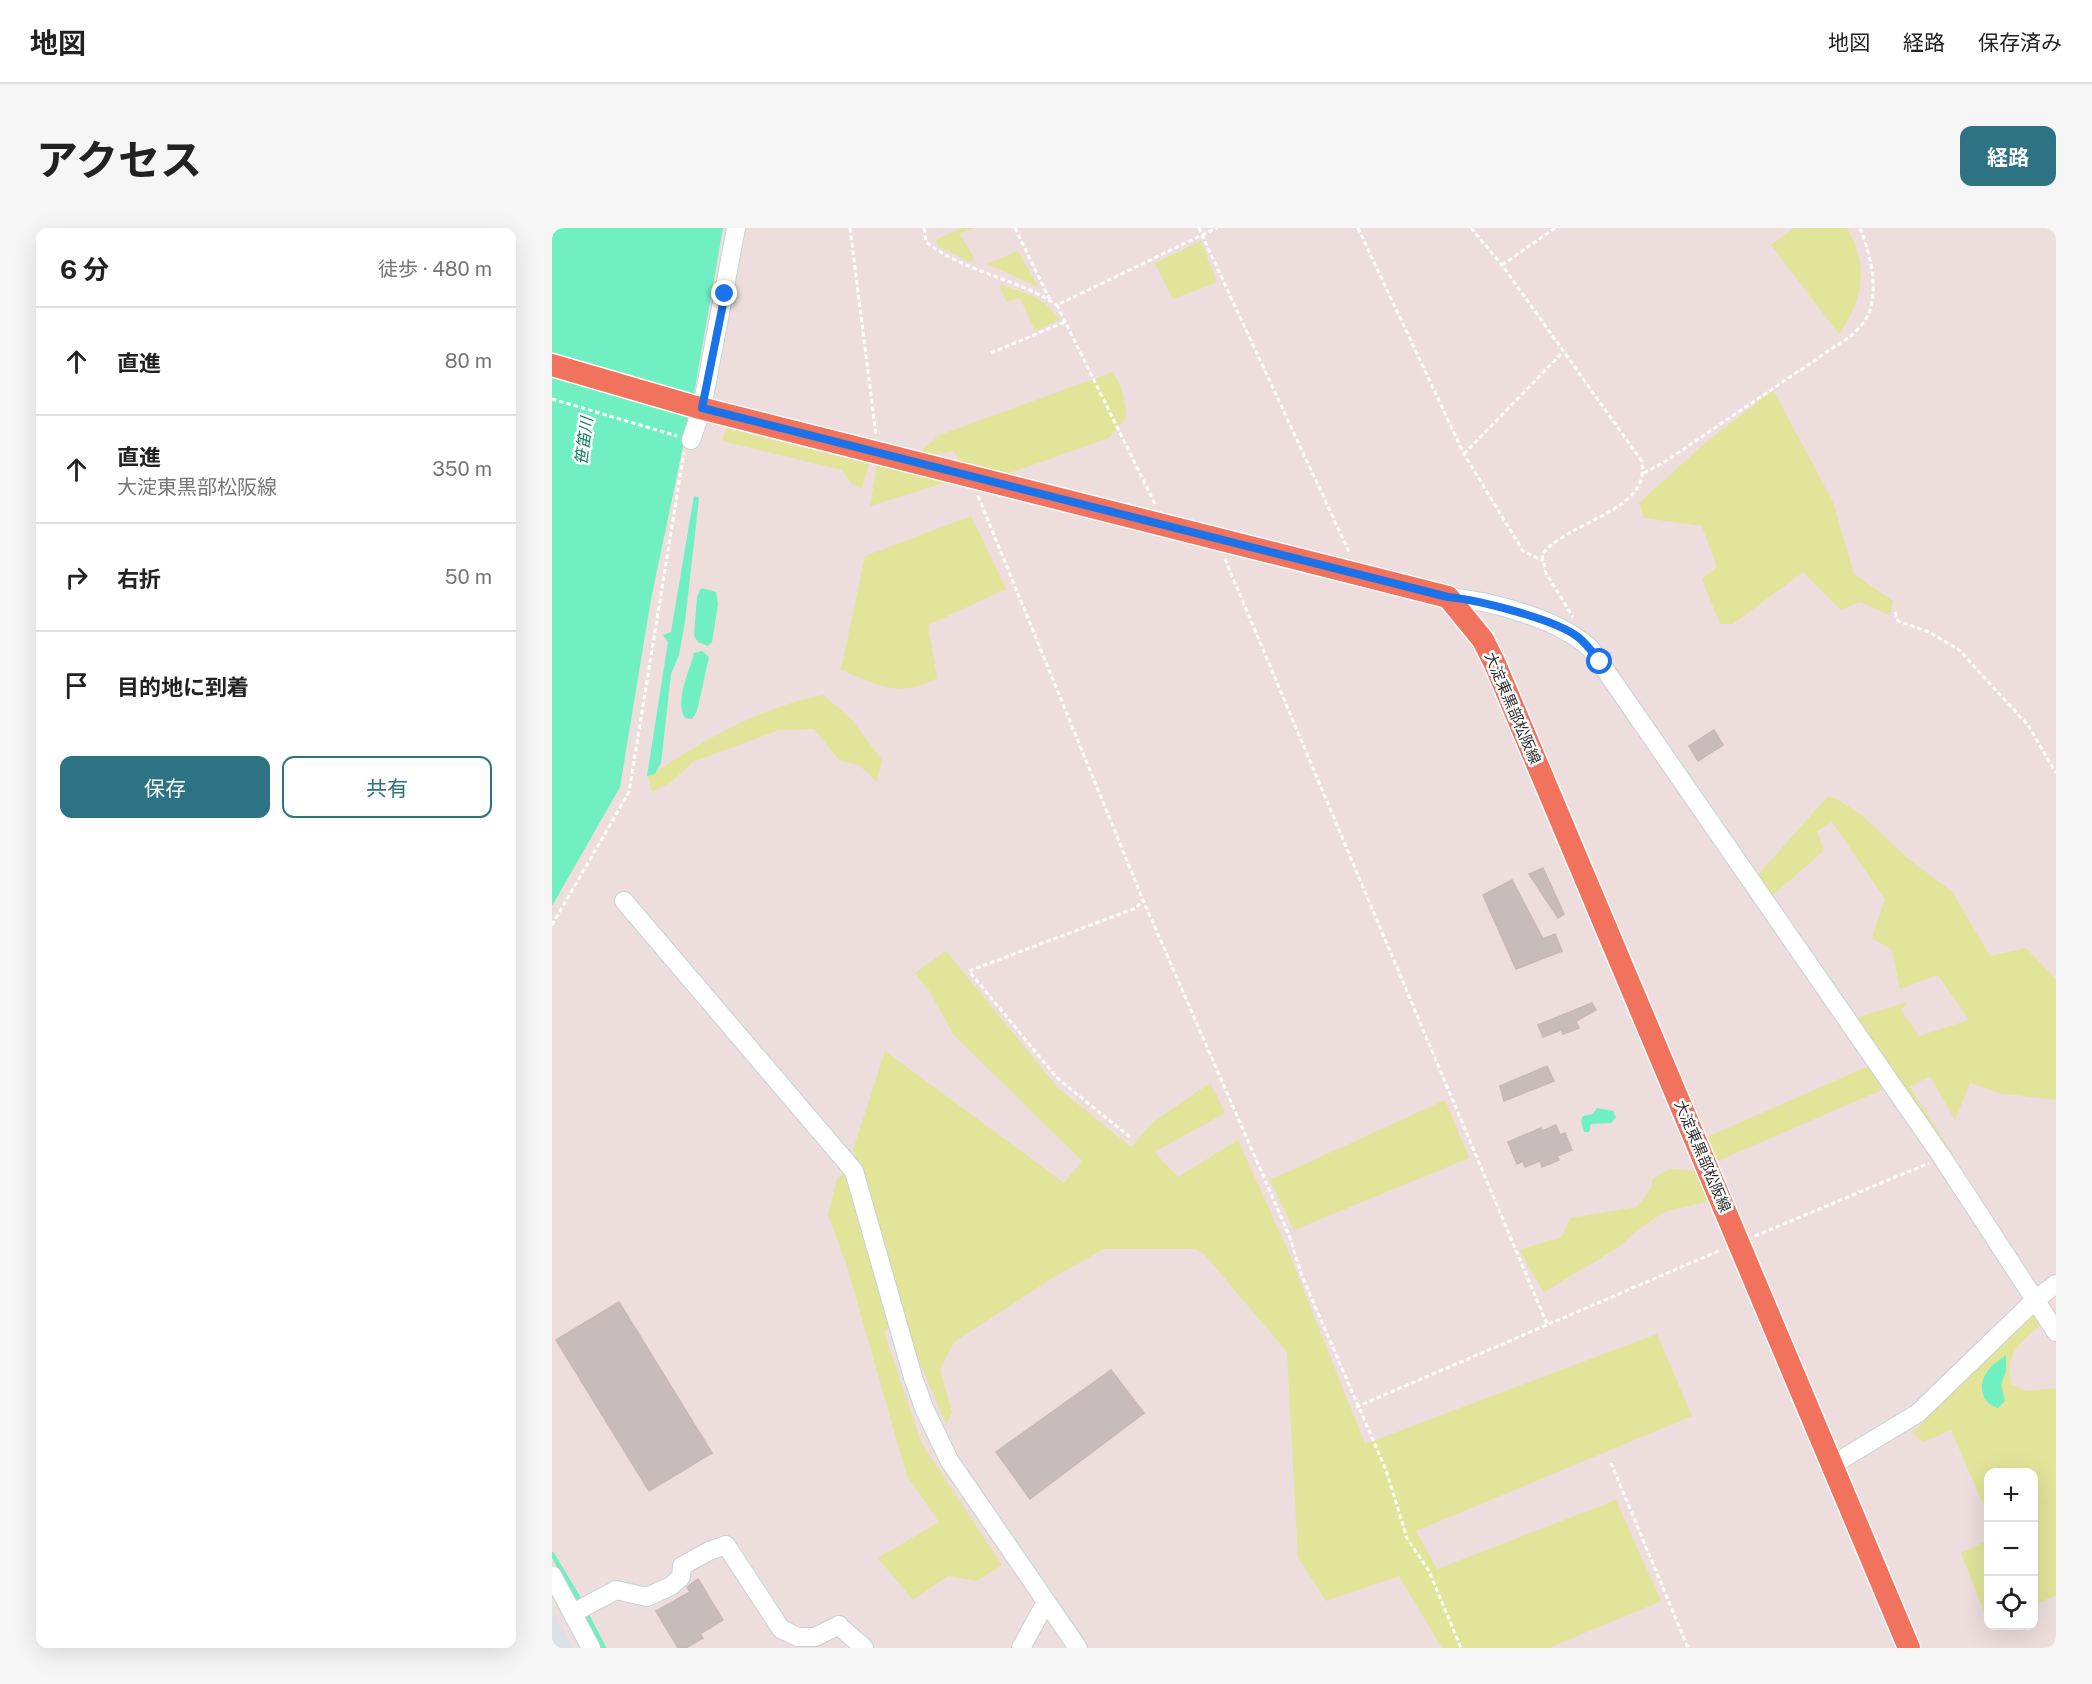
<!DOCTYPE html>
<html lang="ja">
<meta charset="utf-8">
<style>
:root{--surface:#fff;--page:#f6f6f6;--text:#222;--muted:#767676;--line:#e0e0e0;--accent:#2d7384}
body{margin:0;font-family:"Public Sans","Noto Sans JP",sans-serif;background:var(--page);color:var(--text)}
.controls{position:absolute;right:18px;bottom:18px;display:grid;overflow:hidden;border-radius:12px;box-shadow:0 6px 24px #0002}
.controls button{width:54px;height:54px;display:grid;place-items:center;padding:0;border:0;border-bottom:2px solid var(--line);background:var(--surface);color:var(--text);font:30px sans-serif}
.stop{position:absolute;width:18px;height:18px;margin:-14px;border:4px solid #1a73e8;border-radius:50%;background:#fff}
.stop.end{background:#1a73e8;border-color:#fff;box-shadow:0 2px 6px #0008}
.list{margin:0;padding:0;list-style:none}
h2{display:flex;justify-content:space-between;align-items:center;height:78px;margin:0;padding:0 24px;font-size:26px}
h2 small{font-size:20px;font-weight:400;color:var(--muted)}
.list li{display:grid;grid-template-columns:39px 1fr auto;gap:18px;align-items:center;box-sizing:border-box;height:108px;padding:0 24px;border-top:2px solid var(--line)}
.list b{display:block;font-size:22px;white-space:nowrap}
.list p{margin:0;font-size:20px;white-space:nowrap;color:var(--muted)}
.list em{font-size:20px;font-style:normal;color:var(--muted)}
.actions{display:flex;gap:12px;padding:18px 24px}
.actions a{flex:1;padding:14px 0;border:2px solid var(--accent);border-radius:12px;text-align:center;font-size:21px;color:var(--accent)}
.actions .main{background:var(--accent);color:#fff}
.icon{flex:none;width:33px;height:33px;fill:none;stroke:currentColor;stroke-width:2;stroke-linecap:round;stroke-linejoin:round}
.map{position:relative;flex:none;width:1504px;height:1420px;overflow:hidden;border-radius:12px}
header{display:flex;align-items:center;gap:36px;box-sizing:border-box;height:84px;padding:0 30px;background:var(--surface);border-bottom:2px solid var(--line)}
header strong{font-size:28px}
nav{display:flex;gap:33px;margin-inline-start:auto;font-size:21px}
.intro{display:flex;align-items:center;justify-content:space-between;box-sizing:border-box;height:144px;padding:0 36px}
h1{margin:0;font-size:42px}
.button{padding:15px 27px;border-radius:12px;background:var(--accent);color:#fff;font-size:21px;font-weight:700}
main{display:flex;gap:36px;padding:0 36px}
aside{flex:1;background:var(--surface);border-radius:12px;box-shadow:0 6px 24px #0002}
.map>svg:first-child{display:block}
</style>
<header>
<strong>地図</strong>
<nav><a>地図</a><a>経路</a><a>保存済み</a></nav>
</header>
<div class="intro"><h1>アクセス</h1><a class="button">経路</a></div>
<main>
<aside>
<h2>6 分<small>徒歩 · 480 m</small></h2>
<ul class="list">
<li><svg class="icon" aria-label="ahead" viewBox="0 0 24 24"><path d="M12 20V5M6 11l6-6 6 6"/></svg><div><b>直進</b></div><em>80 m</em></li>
<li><svg class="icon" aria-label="ahead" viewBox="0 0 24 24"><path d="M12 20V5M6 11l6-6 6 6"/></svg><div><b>直進</b><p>大淀東黒部松阪線</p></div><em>350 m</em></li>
<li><svg class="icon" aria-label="right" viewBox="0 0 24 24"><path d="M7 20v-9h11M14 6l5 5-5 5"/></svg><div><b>右折</b></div><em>50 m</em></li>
<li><svg class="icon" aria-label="arrive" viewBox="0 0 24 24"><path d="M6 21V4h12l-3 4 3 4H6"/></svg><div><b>目的地に到着</b></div></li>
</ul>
<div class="actions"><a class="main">保存</a><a>共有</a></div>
</aside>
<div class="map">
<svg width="1504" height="1420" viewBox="0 0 1504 1420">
<rect width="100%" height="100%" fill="#eddddd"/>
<path fill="#dde0e5" d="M0,1381L21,1420H0Z"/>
<path fill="#e1e499" d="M409,0H421L408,6L422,30L418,34L387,19L384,12Z
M1242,0H1295C1317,37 1311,73 1287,106L1219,17Z
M649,13L665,54L621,71L603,35Z
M466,23L486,59L435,36Z
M447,56C472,65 493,68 507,92L483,103L468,70L454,74Z
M561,144L569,159L574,181L573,191L557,210L455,246L409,237L402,223L385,226L368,223L388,207Z
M1221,162L1281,274L1302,346L1341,373L1338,387L1308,374L1289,382L1251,344L1181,396H1168L1150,351L1165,339L1150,298L1092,290L1087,275L1152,216Z
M174,200L317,236L310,261L300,256L290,242L170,213Z
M325,237L398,253L318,278Z
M419,288L454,361L376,397L385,450C346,471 327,457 289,442L313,328Z
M271,467L299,491L330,532L325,554L307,537L288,533L262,501L227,502L141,534L119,554L100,564L96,549C148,514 209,479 271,467Z
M1275,569L1283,570L1311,588L1354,629L1400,664L1438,728L1474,720L1504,751V872L1447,865L1418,855L1403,892L1378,848L1358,859L1401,926L1399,935L1303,790L1356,774L1349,782L1367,808L1417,792L1386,747L1348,761L1340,722L1320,710L1333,671L1280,594L1265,603L1272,622L1220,668L1207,646Z
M394,723L507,861L579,919L601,894L658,855L673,885L602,924L626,949L686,912L737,1025L813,1216L1105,1106L1140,1188L864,1303L885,1341L1064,1272L1109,1373L997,1420H890L847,1348L774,1373L746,1329L735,1124L653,1027L644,1021H552L502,1049L402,1114L388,1142L400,1184L394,1196L357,1109L317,959L301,922L333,823L512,955L530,933L402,807L378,764L363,745Z
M1319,837L1371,917L1332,861L1163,934L1153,910Z
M893,872L917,930L742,1002L718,952Z
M1118,941L1145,943L1161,972L1112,984L1084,1003L1067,1019L992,1064L967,1022L1010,1009L1018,990L1085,979L1099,960L1101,950Z
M296,944L341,1094L332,1104L370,1216L450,1337L425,1353L396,1348L361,1372L326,1330L387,1294L355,1248L294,1035L276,987L285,950Z
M1483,1082L1491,1095C1468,1115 1453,1123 1459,1156L1474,1163L1504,1160V1367L1482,1377V1244H1436V1287L1399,1202L1371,1214L1360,1205Z
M1436,1312V1394L1409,1325Z"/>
<path fill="#6fefc2" d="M0,0H171L141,171L99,371L68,559L0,678Z
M142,268L147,270L133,394L127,427L119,446L109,535L103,546L95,548L116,414L111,407L119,404Z
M149,360L164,364L166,376L160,414L156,418L146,414L142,408L145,369Z
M150,423L157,429L145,483L140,491L133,490C122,472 138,443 142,425Z
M1045,880L1061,883L1064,889L1059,895L1039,896L1037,904H1032L1029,893L1031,888L1041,886Z
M1454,1127V1143L1449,1157L1453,1173L1446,1180C1430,1176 1425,1157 1435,1144C1439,1137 1448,1132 1454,1127Z"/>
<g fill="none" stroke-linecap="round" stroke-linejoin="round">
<path stroke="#6fefc2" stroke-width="4.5" d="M0,1326L27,1371
M36,1389L52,1420"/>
</g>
<path fill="#c8bbbb" stroke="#c8b7b6" stroke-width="1.5" d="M1162,502L1171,517L1146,533L1137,518Z
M991,640L1012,686L1006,690L977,646Z
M960,652L991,711L1003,706L1010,723L964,741L931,667Z
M1040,775L1044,782L1024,793L1027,800L1011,806L1009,802L991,809L986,797Z
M995,838L1002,853L952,873L948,858Z
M1004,897L1008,907L1013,905L1020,922L1005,928L1007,932L990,939L988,933L973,939L971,933L965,936L956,914L989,900L990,903Z
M67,1074L160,1225L97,1263L4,1112Z
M559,1142L592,1185L478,1271L444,1224Z
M146,1351L171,1392L148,1406L151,1410L134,1420H126L104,1383L138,1364L135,1359Z"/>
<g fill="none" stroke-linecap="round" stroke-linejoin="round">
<g stroke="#c5d2d4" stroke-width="20">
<path id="minor" d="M139,212L150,180L184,0
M896,369C939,373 1005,390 1038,420L1390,929L1504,1104
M72,673L302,943L361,1149L372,1180L397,1232L526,1420
M1282,1236L1366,1185L1484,1071L1504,1056
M0,1347L39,1420
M21,1385L64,1362L95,1369L119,1358L129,1349L130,1338L157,1323L174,1317L229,1401L246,1409H263L287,1397C294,1406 304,1411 312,1420
M469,1420L494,1374"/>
</g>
<g stroke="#fff" stroke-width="25">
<path id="major" d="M0,137L144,179L896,369L931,412L943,436L1357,1420"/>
</g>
<path stroke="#fff" stroke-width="3" stroke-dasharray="4.5 3" stroke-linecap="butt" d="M298,0L324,207
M372,0L374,14C414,45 464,50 505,77
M463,0L498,72
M647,0L650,7L665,0
M806,0L912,226L971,323L991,333
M919,0L950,37L1089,232C1103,283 1012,294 990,327L994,345L1021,389
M950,37L1003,0
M439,125L513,94
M0,171L125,208
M912,226L1012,123
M1092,245L1114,233L1300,107C1305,102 1312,95 1315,89C1328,64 1318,24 1308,0
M426,268L591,672L737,1007L750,1048L834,1242L855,1310L877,1343L909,1420
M603,276L505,77L650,7L798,326
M673,331L995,1096
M1343,384L1346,393L1377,404L1406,421L1476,497L1504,545
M0,697L77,564L132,224
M578,909L505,850L417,743L584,680L591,672
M1203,1008L1377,935
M804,1179L1169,1022
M1059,1235L1136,1420"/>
<use href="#minor" stroke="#fff" stroke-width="18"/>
<use href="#major" stroke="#f1725d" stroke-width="22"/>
</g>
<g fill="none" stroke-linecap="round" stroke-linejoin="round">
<path stroke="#1a73e8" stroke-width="8" d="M173,66L150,180L896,369C926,372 1003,391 1026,409C1035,416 1041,425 1048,434"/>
</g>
<g text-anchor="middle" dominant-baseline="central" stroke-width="5" stroke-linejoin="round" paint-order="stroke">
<g font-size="15" fill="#2b2b2b" stroke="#fff">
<text transform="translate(961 480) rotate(67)">大淀東黒部松阪線</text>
<text transform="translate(1151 928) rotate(67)">大淀東黒部松阪線</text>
</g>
<g font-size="16" font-style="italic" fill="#0e8161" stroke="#fff">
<text transform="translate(32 213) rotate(-83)">笹笛川</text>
</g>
</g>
</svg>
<div class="controls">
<button>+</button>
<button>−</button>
<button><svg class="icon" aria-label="locate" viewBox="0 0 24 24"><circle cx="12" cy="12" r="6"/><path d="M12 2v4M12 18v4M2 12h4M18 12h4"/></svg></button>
</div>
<div class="stop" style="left:1048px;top:434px"></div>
<div class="stop end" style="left:173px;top:66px"></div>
</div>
</main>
